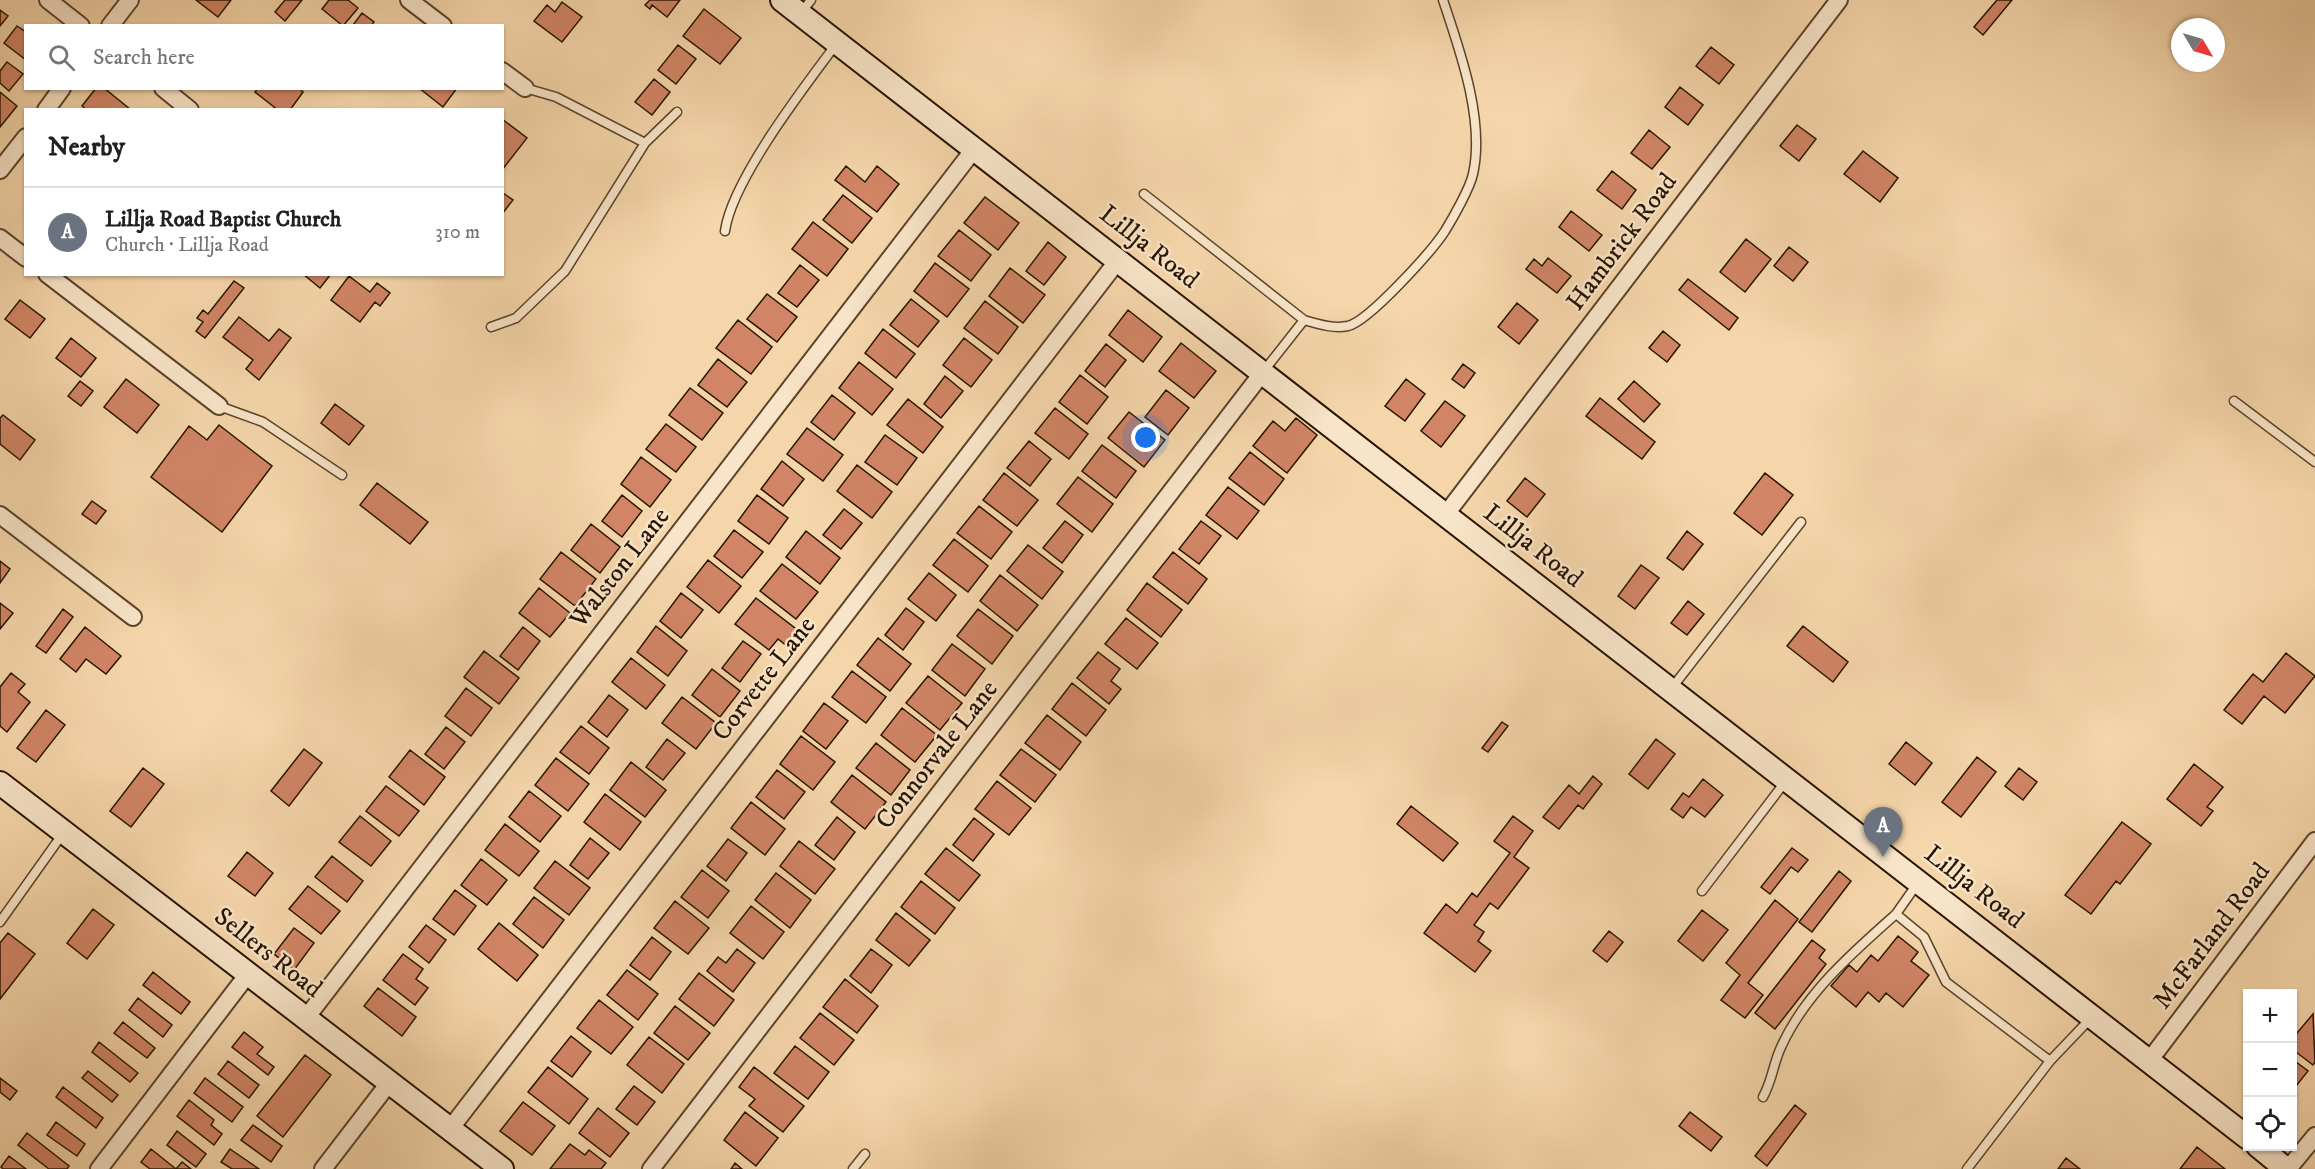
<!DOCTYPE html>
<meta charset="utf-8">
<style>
:root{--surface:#fff;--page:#f2f2f2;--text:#202124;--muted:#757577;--line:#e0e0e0;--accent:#0b8043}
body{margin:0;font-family:"IM FELL DW Pica",serif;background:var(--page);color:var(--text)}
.controls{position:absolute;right:18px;bottom:18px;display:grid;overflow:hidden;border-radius:0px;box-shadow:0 2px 4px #0004}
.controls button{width:54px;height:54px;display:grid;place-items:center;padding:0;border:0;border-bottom:2px solid var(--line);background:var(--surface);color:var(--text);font:30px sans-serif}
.compass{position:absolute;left:2171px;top:18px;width:54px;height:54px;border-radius:50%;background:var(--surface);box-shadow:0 2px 4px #0004;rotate:128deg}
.you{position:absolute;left:1146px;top:438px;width:21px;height:21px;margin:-15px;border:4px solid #fff;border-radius:50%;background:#1a73e8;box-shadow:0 0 0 9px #1a73e833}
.badge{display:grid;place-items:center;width:39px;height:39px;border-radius:50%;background:var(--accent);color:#fff;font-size:20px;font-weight:700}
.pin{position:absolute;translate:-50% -50px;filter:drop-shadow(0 2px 3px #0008)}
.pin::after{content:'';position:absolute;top:32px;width:21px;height:18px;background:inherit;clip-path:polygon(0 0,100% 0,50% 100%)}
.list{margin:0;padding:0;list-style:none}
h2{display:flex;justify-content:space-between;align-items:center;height:78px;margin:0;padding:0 24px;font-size:26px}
h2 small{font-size:20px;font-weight:400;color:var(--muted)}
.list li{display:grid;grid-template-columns:39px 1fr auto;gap:18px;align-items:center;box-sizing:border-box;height:90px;padding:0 24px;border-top:2px solid var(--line)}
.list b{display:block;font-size:22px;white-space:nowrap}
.list p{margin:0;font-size:20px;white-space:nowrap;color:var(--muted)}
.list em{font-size:20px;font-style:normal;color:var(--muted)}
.icon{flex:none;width:33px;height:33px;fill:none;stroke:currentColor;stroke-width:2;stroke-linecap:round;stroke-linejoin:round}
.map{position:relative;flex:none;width:2315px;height:1169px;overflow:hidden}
.search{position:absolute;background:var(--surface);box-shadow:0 2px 4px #0004;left:24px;top:24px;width:480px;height:66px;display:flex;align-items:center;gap:15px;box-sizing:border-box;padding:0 21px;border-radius:0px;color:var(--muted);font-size:22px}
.panel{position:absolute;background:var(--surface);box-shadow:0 2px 4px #0004;left:24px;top:108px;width:480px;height:168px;border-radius:0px}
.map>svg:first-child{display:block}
</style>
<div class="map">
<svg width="2315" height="1169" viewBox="0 0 2315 1169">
<rect width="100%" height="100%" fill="#f5d6aa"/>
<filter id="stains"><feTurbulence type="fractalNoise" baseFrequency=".00333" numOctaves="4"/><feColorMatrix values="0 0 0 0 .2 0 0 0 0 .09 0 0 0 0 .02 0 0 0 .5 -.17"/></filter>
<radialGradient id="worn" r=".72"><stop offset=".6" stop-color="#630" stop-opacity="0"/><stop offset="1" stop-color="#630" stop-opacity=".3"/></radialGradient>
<path fill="#d18566" stroke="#281400" stroke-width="1.5" d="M196,0H231L218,17Z
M285,0H302L285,21L275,12Z
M329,0H348L358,8L343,26L322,9Z
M650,0H680L667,17L652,5L650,9L645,5Z
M1997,0H2012L1983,35L1974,27Z
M562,2L582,17L562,42L534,21L547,5L555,12Z
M704,9L741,38L720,64L683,36Z
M0,10L8,16L0,26Z
M362,13L374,22L371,26L353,25Z
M17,26L26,32V60L4,43Z
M678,45L696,59L676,84L658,70Z
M1711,47L1734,65L1719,84L1696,66Z
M7,62L23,74L9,91L0,83V71Z
M654,79L670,92L652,115L635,102Z
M1680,87L1703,105L1688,125L1665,107Z
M96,88H104L131,110H87L82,106Z
M258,88H299L303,92L290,110H278L255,92Z
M419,88H457L443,107Z
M0,92L17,106L0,127Z
M502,119L527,138L502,170Z
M1797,125L1816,139L1799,161L1780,146Z
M1649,130L1670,147L1652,169L1631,153Z
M1863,151L1898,178L1880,202L1844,174Z
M846,166L865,182L877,166L899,184L877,212L835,180Z
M1612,171L1636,190L1622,209L1597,190Z
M503,193L513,200L502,214V194Z
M843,195L872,218L852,243L823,220Z
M985,197L1019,223L998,250L964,223Z
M1571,211L1602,235L1589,251L1559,227Z
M813,222L848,249L827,276L792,249Z
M959,230L991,255L971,281L938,256Z
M1746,239L1771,259L1745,292L1720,272Z
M1048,242L1066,257L1044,285L1026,271Z
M1789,247L1808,262L1793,281L1774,266Z
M1548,258L1571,276L1557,293L1526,269L1534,259L1542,266Z
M935,263L969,289L947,317L914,291Z
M800,265L819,280L797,307L778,293Z
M1010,268L1045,295L1023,323L989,296Z
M303,274H331L320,288Z
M349,276L370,292L377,283L390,293L380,306L375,302L360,322L331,300Z
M1688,279L1738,318L1729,330L1679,290Z
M234,281L244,288L205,338L196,331L203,322L197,318L203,310L208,314Z
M767,294L797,317L777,342L747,319Z
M911,299L939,321L918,347L890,325Z
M20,300L45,319L30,338L5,319Z
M985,301L1018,327L998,354L964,328Z
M1517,303L1538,320L1519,344L1498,327Z
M1128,310L1162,337L1143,362L1109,335Z
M239,317L269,341L279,329L291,338L259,380L246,369L253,360L223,337Z
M738,320L772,347L751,374L716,348Z
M883,329L915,354L896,378L865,353Z
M1663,331L1680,345L1667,362L1649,348Z
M71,338L96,358L81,377L56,358Z
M964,338L992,360L971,387L943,365Z
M1181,343L1216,371L1194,398L1159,371Z
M1106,344L1126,360L1105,387L1085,371Z
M718,359L747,382L727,407L698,385Z
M859,362L893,389L872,415L839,388Z
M1463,364L1475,373L1464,388L1452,379Z
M1080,375L1108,397L1087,424L1059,402Z
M945,376L963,391L941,418L924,404Z
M126,379L159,405L137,433L104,407Z
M1406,379L1425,394L1405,421L1385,406Z
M80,381L93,391L81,406L68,396Z
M1634,381L1660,404L1644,422L1618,399Z
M690,388L723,413L702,440L669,415Z
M1166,390L1189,408L1168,435L1145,417Z
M832,395L855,413L834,440L811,422Z
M1600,398L1655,442L1642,459L1586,416Z
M908,399L943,427L923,453L887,425Z
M1445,401L1465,416L1441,447L1421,431Z
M335,404L364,426L349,445L321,423Z
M1055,408L1088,434L1069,459L1035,433Z
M1129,412L1165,440L1144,467L1108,438Z
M3,415L35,440L20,460L0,444V418Z
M1296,418L1317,435L1287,473L1253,446L1273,421L1285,431Z
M666,424L696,447L676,472L646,449Z
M219,425L272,466L222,532L151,477L189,426L207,440Z
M807,428L843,455L823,481L787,454Z
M885,435L917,458L897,485L865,462Z
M1029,441L1051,459L1030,486L1007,468Z
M1102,445L1136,471L1116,498L1082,471Z
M1250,452L1284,479L1264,505L1229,478Z
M641,457L671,480L650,507L621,484Z
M782,461L804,479L783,506L761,489Z
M857,465L892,492L872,518L837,491Z
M1004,473L1038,500L1017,526L983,500Z
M1765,473L1793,495L1762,535L1734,513Z
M1078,477L1113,504L1092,532L1057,504Z
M1525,478L1545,494L1527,517L1507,501Z
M377,483L428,522L410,544L360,505Z
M1228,487L1259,511L1237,539L1206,515Z
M622,495L642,511L622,537L602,521Z
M757,495L788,518L769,544L738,521Z
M92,501L106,511L96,524L82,514Z
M979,506L1012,532L991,559L957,533Z
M844,509L862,523L841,549L823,535Z
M1065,521L1083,535L1062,563L1043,548Z
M1201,521L1221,536L1199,564L1179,549Z
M591,524L620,547L600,573L571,550Z
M734,530L763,552L742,578L714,556Z
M806,531L840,558L820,584L786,557Z
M1687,531L1703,544L1683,570L1667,558Z
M954,539L988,566L968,592L933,565Z
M1028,545L1063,572L1042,599L1007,571Z
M561,552L596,579L575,606L540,579Z
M1173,552L1207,579L1188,604L1153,577Z
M708,560L741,586L719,613L687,587Z
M0,561L10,569L0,583Z
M782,564L818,592L796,619L760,591Z
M1641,565L1659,578L1635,609L1618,596Z
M929,573L956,595L936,621L908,599Z
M1000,575L1038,605L1017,631L980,601Z
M1147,583L1182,610L1161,637L1127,610Z
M539,588L570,613L550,637L519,613Z
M681,593L703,610L681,638L660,621Z
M756,598L804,635L792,650L778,639L769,650L735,624Z
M1688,601L1704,614L1687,635L1671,623Z
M0,603L13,613L0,629Z
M906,608L924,622L903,650L885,635Z
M63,609L73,617L46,653L36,646Z
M978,609L1013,636L992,664L957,636Z
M1126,618L1158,643L1137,669L1105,644Z
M656,626L687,651L668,676L637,652Z
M1803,626L1848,662L1833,682L1787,646Z
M85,627L121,656L106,674L86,659L76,672L60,659Z
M523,627L540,641L518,670L500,656Z
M878,638L911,664L890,691L857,665Z
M743,641L761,654L740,682L722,668Z
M952,644L985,669L965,696L932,670Z
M484,651L519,678L499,704L464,677Z
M1098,652L1120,669L1111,681L1121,689L1109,704L1077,678Z
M2286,653L2315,676L2285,713L2264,696L2242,724L2224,710L2253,674L2263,682Z
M631,658L665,685L646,709L612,682Z
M712,669L740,691L720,717L692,695Z
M852,671L886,697L866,723L832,697Z
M11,673L25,684L18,692L30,702L7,732L0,726V687Z
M928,676L962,703L940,730L906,703Z
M1072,683L1106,710L1086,736L1052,709Z
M466,688L492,708L471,736L445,716Z
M609,695L628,710L607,737L588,722Z
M682,697L716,723L696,749L662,723Z
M824,703L848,721L826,749L803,731Z
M902,708L937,735L915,762L881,735Z
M46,710L65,725L36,762L17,748Z
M1047,715L1081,742L1060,770L1025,743Z
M1502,722L1508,726L1488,752L1482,748Z
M581,726L609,748L589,774L560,752Z
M446,727L465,742L444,769L425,754Z
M801,736L835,762L813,790L780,764Z
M667,739L685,753L663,780L646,767Z
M1656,739L1675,754L1648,789L1629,774Z
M1906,742L1932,763L1915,785L1889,764Z
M876,743L910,770L891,795L856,768Z
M304,749L322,763L289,806L271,791Z
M1021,749L1056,775L1035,802L1000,775Z
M410,750L445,777L424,805L389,777Z
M1977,757L1996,772L1961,817L1942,802Z
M556,758L589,784L568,811L535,785Z
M631,762L666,790L645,817L610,790Z
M2194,764L2223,787L2207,807L2213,811L2201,826L2167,799Z
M143,768L164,784L131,827L110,811Z
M2019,768L2037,782L2023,800L2005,786Z
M777,770L805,792L784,819L756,797Z
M852,775L886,802L865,829L831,802Z
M1593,776L1602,784L1583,809L1578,805L1559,829L1543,817L1569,785L1579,794Z
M1703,779L1723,795L1705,817L1691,807L1683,818L1671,809L1683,793L1689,797Z
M997,781L1031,808L1009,835L975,809Z
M386,786L419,811L399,836L366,811Z
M529,791L561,816L540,842L509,817Z
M605,794L641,822L620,850L584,822Z
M751,802L785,829L765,855L731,828Z
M1411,806L1458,843L1443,861L1397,824Z
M360,816L391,841L371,866L339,842Z
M1513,816L1533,831L1514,857L1529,868L1498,909L1490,903L1474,925L1484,932L1478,941L1491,951L1475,972L1424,933L1446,904L1457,913L1472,893L1477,897L1510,853L1494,841Z
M837,817L855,832L834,860L815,845Z
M974,818L994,834L973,861L953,845Z
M2122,822L2151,844L2120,884L2116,881L2091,914L2065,895Z
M505,824L539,851L519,876L485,850Z
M590,838L609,853L588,879L570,865Z
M728,839L747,853L726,881L707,866Z
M799,841L835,869L815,894L780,866Z
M946,848L980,875L959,901L925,874Z
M1792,848L1808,860L1798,872L1791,867L1770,894L1761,887Z
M247,852L273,873L255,896L228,876Z
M332,856L363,881L347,902L315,877Z
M481,859L507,880L487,905L461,885Z
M555,861L590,888L569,915L534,888Z
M702,870L729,891L708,918L681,897Z
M1839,871L1851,881L1812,932L1799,922Z
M776,873L811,900L790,928L755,900Z
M921,881L955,908L935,934L901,907Z
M308,886L340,911L321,934L289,909Z
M455,890L476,906L454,935L433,919Z
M534,897L564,920L543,948L513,924Z
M1775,900L1798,919L1748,983L1763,995L1745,1018L1721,1000L1740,975L1726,963Z
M675,901L709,928L688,954L654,928Z
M751,906L784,932L763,959L730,933Z
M93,909L114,925L87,959L67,943Z
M1702,910L1728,930L1703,961L1678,941Z
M896,913L930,940L909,966L876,940Z
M499,923L538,955L517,981L478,949Z
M426,925L446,940L429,963L409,947Z
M294,928L314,943L294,970L274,954Z
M1609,931L1623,942L1607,962L1593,951Z
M8,933L35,954L0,999V943Z
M1898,936L1918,952L1911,961L1929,975L1903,1007L1886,993L1879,1002L1868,992L1856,1007L1831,986L1849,965L1857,972L1871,955L1878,961Z
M652,937L671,952L650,980L630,965Z
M1812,940L1825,950L1819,958L1826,964L1775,1029L1755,1013Z
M737,949L755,963L733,992L707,971L718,957L726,963Z
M871,949L892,965L871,993L850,976Z
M403,954L423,969L416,979L428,988L415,1005L383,980Z
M627,970L658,994L638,1020L607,995Z
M153,972L190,1002L181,1014L143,985Z
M699,973L734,1000L714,1026L679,999Z
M845,979L878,1006L857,1033L823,1007Z
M378,988L416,1017L402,1036L364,1006Z
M138,998L172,1025L163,1037L129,1010Z
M599,1000L633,1027L611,1054L577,1028Z
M675,1006L710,1033L688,1060L654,1033Z
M820,1013L854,1040L834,1065L800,1038Z
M2313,1014L2315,1062L2313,1065L2292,1049V1039Z
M123,1022L155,1048L147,1058L114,1033Z
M244,1032L263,1047L257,1054L274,1067L268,1075L232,1047Z
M571,1036L591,1052L572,1077L551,1061Z
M649,1037L684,1064L662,1093L627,1065Z
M99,1042L138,1073L130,1082L92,1052Z
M795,1046L829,1072L808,1099L774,1073Z
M305,1055L331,1075L283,1137L257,1116Z
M2292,1059L2308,1071L2292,1091Z
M228,1061L259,1085L249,1098L218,1074Z
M548,1067L588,1099L569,1124L528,1092Z
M754,1067L804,1106L783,1132L749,1106L755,1099L739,1087Z
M88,1071L118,1095L112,1102L82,1078Z
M0,1078L17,1091L10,1100L0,1092Z
M205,1078L243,1107L232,1122L194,1093Z
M634,1086L655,1102L637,1125L616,1109Z
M63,1087L103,1118L96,1128L56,1097Z
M189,1100L214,1120L211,1125L222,1134L214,1145L177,1116Z
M523,1102L555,1126L532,1155L500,1131Z
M1795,1105L1806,1114L1767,1166L1755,1156Z
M598,1108L629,1133L610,1157L579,1133Z
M745,1112L778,1138L756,1166L724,1140Z
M1690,1112L1722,1137L1711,1151L1679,1126Z
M56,1122L85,1144L77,1156L47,1135Z
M253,1125L282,1146L271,1162L241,1140Z
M177,1131L206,1154L196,1167L167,1145Z
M27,1133L69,1166L67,1169H49L18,1145Z
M570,1144L585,1155L589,1150L606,1163L601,1169H550Z
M2197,1147L2225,1169H2180Z
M151,1149L176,1169L182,1162L191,1169H150L141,1162Z
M230,1149L259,1169H232L221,1162Z
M9,1156L26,1169H3L1,1167Z
M2066,1158L2080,1169H2058Z
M735,1163L742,1169H731Z"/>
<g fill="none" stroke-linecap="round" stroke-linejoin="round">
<g stroke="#5b442a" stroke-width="11">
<path id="lane" d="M800,14L811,0
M645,143L677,112
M1144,194L1304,320L1263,372
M725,231C732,180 805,86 837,43
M1304,320C1318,324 1333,329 1348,326C1369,321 1432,251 1445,231C1453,218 1470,188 1473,174C1485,120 1460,51 1443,0
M491,327L516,318L565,271L645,143L556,97L525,88
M2234,401L2315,462
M219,406L263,422L342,475
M1671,689L1801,522
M1917,884L1896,914L1924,937L1946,982L2050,1061
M1702,891L1785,782
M0,922L64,832
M1763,1097C1773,1079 1773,1063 1782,1045C1806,993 1853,952 1896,914
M853,1169L865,1154
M1967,1169L2050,1061L2091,1018"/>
</g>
<g stroke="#5b442a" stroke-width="20">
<path id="street" d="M48,0L81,26
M409,0L443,26
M110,26L130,0
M502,71L525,88
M163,88L190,110
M46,110L62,88
M0,170L26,137
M0,238L26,258
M47,274L219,406
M1446,514L1839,0
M0,515L133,617
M306,1018L975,148
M2149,1061L2315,841
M450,1129L1119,259
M99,1169L248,974
M323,1169L389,1083
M651,1169L1263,372
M2288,1169L2315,1136"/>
</g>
<g stroke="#281400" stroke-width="26">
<path id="secondary" d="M782,0L2248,1138
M0,783L502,1169
M2258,1146L2286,1169"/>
</g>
<use href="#lane" stroke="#f8e4c8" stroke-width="8"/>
<use href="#street" stroke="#f8e4c8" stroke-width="16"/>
<use href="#secondary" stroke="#f8e4c8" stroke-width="22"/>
</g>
<g text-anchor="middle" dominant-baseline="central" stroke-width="5" stroke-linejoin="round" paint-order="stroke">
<g font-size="26" fill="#281400" stroke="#f8e4c8">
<text transform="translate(1622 242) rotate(-53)">Hambrick Road</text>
<text transform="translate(1149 247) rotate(38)">Lillja Road</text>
<text transform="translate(1533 546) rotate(38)">Lillja Road</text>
<text transform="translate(620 568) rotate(-52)">Walston Lane</text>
<text transform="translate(764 679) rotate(-52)">Corvette Lane</text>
<text transform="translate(937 755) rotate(-52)">Connorvale Lane</text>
<text transform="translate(1974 887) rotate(38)">Lillja Road</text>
<text transform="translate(2212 936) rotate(-53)">McFarland Road</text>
<text transform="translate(268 953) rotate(38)">Sellers Road</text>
</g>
</g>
<rect width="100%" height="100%" filter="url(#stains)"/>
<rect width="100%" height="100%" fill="url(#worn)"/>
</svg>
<div class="controls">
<button>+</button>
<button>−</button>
<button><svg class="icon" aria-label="locate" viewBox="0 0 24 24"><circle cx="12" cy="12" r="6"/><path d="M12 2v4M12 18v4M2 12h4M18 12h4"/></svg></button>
</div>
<svg class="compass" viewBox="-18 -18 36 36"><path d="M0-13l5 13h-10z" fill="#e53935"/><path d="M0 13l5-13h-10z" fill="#757577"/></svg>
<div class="you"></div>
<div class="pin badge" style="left:1883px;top:857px;background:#6b7280">A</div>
<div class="search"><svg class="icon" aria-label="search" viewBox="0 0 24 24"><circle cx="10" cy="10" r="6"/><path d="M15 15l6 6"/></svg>Search here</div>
<section class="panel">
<h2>Nearby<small></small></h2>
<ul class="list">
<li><span class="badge" style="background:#6b7280">A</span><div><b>Lillja Road Baptist Church</b><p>Church · Lillja Road</p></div><em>310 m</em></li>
</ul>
</section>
</div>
